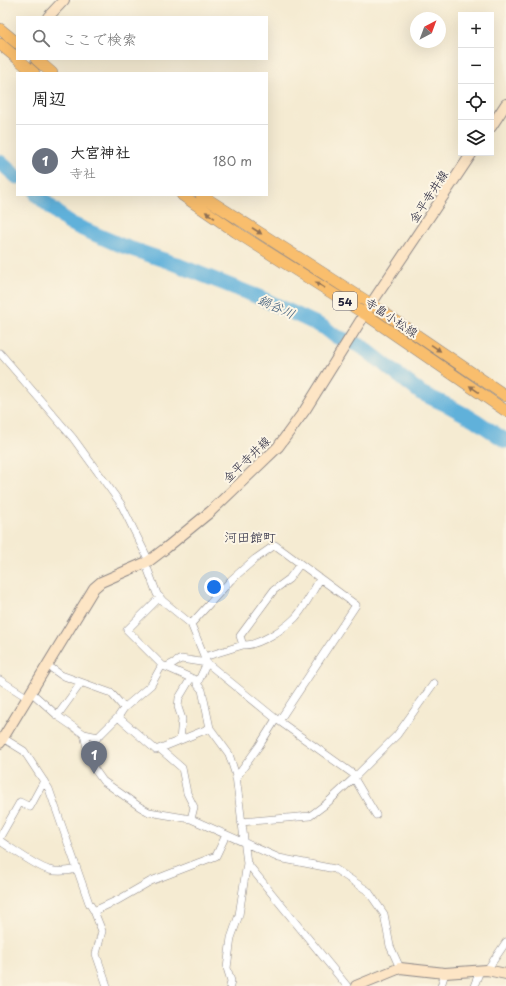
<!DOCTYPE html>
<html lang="ja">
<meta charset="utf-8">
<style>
:root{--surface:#fff;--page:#f6f6f6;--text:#222;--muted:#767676;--line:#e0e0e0;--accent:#c8321e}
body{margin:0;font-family:"Playpen Sans","Klee One",sans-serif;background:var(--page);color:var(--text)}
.controls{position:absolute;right:12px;top:12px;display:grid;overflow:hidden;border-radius:0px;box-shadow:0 4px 16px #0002}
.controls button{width:36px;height:36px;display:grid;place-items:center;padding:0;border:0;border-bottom:1px solid var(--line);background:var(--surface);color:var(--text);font:20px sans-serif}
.compass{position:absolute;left:410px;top:12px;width:36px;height:36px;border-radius:50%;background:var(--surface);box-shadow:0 4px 16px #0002;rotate:41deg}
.you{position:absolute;left:214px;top:587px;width:14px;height:14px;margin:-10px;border:3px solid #fff;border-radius:50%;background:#1a73e8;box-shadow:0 0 0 6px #1a73e833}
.badge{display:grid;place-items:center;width:26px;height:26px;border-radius:50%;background:var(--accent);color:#fff;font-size:13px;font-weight:700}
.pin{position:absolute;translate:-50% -33px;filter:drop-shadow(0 1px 2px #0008)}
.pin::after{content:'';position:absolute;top:21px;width:14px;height:12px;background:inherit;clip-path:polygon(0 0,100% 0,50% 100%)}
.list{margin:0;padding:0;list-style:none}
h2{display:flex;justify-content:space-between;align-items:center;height:52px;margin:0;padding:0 16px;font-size:17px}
h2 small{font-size:13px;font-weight:400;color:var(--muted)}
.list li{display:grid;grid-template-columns:26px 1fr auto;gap:12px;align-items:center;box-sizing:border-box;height:72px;padding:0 16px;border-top:1px solid var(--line)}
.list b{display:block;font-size:15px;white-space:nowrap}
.list p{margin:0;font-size:13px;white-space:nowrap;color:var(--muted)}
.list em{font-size:13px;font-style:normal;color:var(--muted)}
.icon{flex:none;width:22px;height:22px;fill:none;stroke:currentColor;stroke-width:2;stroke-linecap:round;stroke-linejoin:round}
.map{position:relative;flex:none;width:506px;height:986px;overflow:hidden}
.search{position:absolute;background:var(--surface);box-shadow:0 4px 16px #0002;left:16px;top:16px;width:252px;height:44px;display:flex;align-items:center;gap:10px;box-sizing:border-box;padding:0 14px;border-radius:0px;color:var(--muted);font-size:15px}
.panel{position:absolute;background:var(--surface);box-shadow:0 4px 16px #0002;left:16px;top:72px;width:252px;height:124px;border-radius:0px}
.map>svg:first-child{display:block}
</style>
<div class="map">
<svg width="506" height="986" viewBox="0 0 506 986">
<rect width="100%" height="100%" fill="#fcf5e5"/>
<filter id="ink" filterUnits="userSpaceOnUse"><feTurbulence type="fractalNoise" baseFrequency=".025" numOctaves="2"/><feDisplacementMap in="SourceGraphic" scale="8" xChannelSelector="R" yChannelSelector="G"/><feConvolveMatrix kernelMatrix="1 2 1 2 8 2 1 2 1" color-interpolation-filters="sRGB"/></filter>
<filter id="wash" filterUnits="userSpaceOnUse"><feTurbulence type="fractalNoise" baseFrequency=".012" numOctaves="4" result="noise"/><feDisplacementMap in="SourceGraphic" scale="16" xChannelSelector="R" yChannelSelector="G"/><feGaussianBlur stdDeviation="0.9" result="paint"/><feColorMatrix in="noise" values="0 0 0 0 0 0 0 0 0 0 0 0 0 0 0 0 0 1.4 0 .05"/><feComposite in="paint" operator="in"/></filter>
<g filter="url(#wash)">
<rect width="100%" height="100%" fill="#f5ebd2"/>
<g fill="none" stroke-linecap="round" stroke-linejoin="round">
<path stroke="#60b1da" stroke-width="15" d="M0,162L17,177
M37,195L69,223L120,245L170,262L261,298L325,328L335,336L361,346L421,393L449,406L475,420L506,441"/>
</g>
</g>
<g filter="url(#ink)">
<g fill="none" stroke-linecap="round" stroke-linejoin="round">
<g stroke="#8c8686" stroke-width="8">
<path id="street" d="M0,353L73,438L121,504L149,561
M145,562L157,594L163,601L191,624L207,663L197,684L202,690L210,728L229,754L236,776L247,863L239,915L231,938L227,968L231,981L230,986
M191,624L231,580L255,559L275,545L356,605L279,721L276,719
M243,645L240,636L274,590L289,579L300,564
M204,657L243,645C258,646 284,629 295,618C303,610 314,589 320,579
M47,665L61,675L111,693L118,701L124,708
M164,666L191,678
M166,667L181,659L207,663L276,719L259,746L236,778
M0,680L28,698
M31,692L59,717L84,734L89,757L93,767L103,781L140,807L149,812L191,819L279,858L335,869L368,891L384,914L390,946L400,968
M57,716L81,683
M118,717L156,750L210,728
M279,721L356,776
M84,734L98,737L87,748
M98,737L118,717L124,708L151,685L162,665L127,630L160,597
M3,738L24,751L49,789L77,869
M180,740L182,719L178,707L179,698L191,678L199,681
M160,749L182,768L187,793L194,807L191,819
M354,778L376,815
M241,822L310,816L326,804L354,778L397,735L434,683
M0,837L20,802L30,807L44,781
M0,841C13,849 35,866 49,870C57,872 69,871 77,869L89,903L94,911L102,931L96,954L107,986
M247,863L347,986
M94,911L118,900L151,881L216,856L226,835
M487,970L506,942
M441,986L445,973
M474,986L480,971"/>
</g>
<g stroke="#8c8686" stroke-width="12">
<path id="secondary" d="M48,17L64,0
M491,127L506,104
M0,743L94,588L101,582L149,561L166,548L210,512L278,447L305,410L371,304L472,153
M356,986L400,968L445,973L487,970L506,974"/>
</g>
<g stroke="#8c8686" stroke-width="12">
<path id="primary" d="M0,29L17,43
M0,44L17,58
M18,59L34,73
M36,59L52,73
M182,195L236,232L365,314L506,411
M201,195L371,304L506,396"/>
</g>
<use href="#street" stroke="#fff" stroke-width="7"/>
<use href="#secondary" stroke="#fde5c5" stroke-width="10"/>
<use href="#primary" stroke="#f9be6d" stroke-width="11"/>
</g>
<defs><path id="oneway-solid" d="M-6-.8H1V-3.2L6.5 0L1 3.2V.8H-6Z"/></defs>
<g fill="#8e7054">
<use href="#oneway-solid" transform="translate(210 215) rotate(-145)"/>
<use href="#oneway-solid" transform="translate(257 231) rotate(33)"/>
<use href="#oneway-solid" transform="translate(320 285) rotate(-148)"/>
<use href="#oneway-solid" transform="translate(436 348) rotate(34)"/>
<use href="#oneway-solid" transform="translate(474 389) rotate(-145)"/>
</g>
</g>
<g text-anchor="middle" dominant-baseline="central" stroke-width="4" stroke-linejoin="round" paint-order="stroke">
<rect fill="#fcf5e5" stroke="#63616e" stroke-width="1" x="333" y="292" width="24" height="18" rx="3"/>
<g font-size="11" font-weight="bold" fill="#22223b">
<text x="345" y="301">54</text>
</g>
<g font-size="12" fill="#22223b" stroke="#fcf5e5">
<text transform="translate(428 196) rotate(-57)">金平寺井線</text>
<text transform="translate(392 317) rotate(34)">寺畠小松線</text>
<text transform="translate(246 459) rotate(-44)">金平寺井線</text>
</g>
<g font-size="13" font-style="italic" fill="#3b5b7b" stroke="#fcf5e5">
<text transform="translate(277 306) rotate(25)">鍋谷川</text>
</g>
<g font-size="13" fill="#22223b" stroke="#fcf5e5">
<text x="250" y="536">河田館町</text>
</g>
</g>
</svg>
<div class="controls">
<button>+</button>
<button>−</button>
<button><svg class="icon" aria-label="locate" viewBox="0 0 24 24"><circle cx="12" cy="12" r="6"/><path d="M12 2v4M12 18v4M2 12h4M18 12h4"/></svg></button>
<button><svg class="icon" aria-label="layers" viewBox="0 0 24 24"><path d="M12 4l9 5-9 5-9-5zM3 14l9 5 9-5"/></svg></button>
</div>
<svg class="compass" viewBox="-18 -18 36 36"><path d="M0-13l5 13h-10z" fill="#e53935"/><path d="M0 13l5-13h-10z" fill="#767676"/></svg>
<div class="you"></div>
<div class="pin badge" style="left:94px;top:774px;background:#6b7280">1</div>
<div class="search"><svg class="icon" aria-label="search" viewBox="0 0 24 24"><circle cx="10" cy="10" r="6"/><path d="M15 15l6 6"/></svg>ここで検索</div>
<section class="panel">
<h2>周辺<small></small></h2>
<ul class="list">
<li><span class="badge" style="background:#6b7280">1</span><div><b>大宮神社</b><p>寺社</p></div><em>180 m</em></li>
</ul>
</section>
</div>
